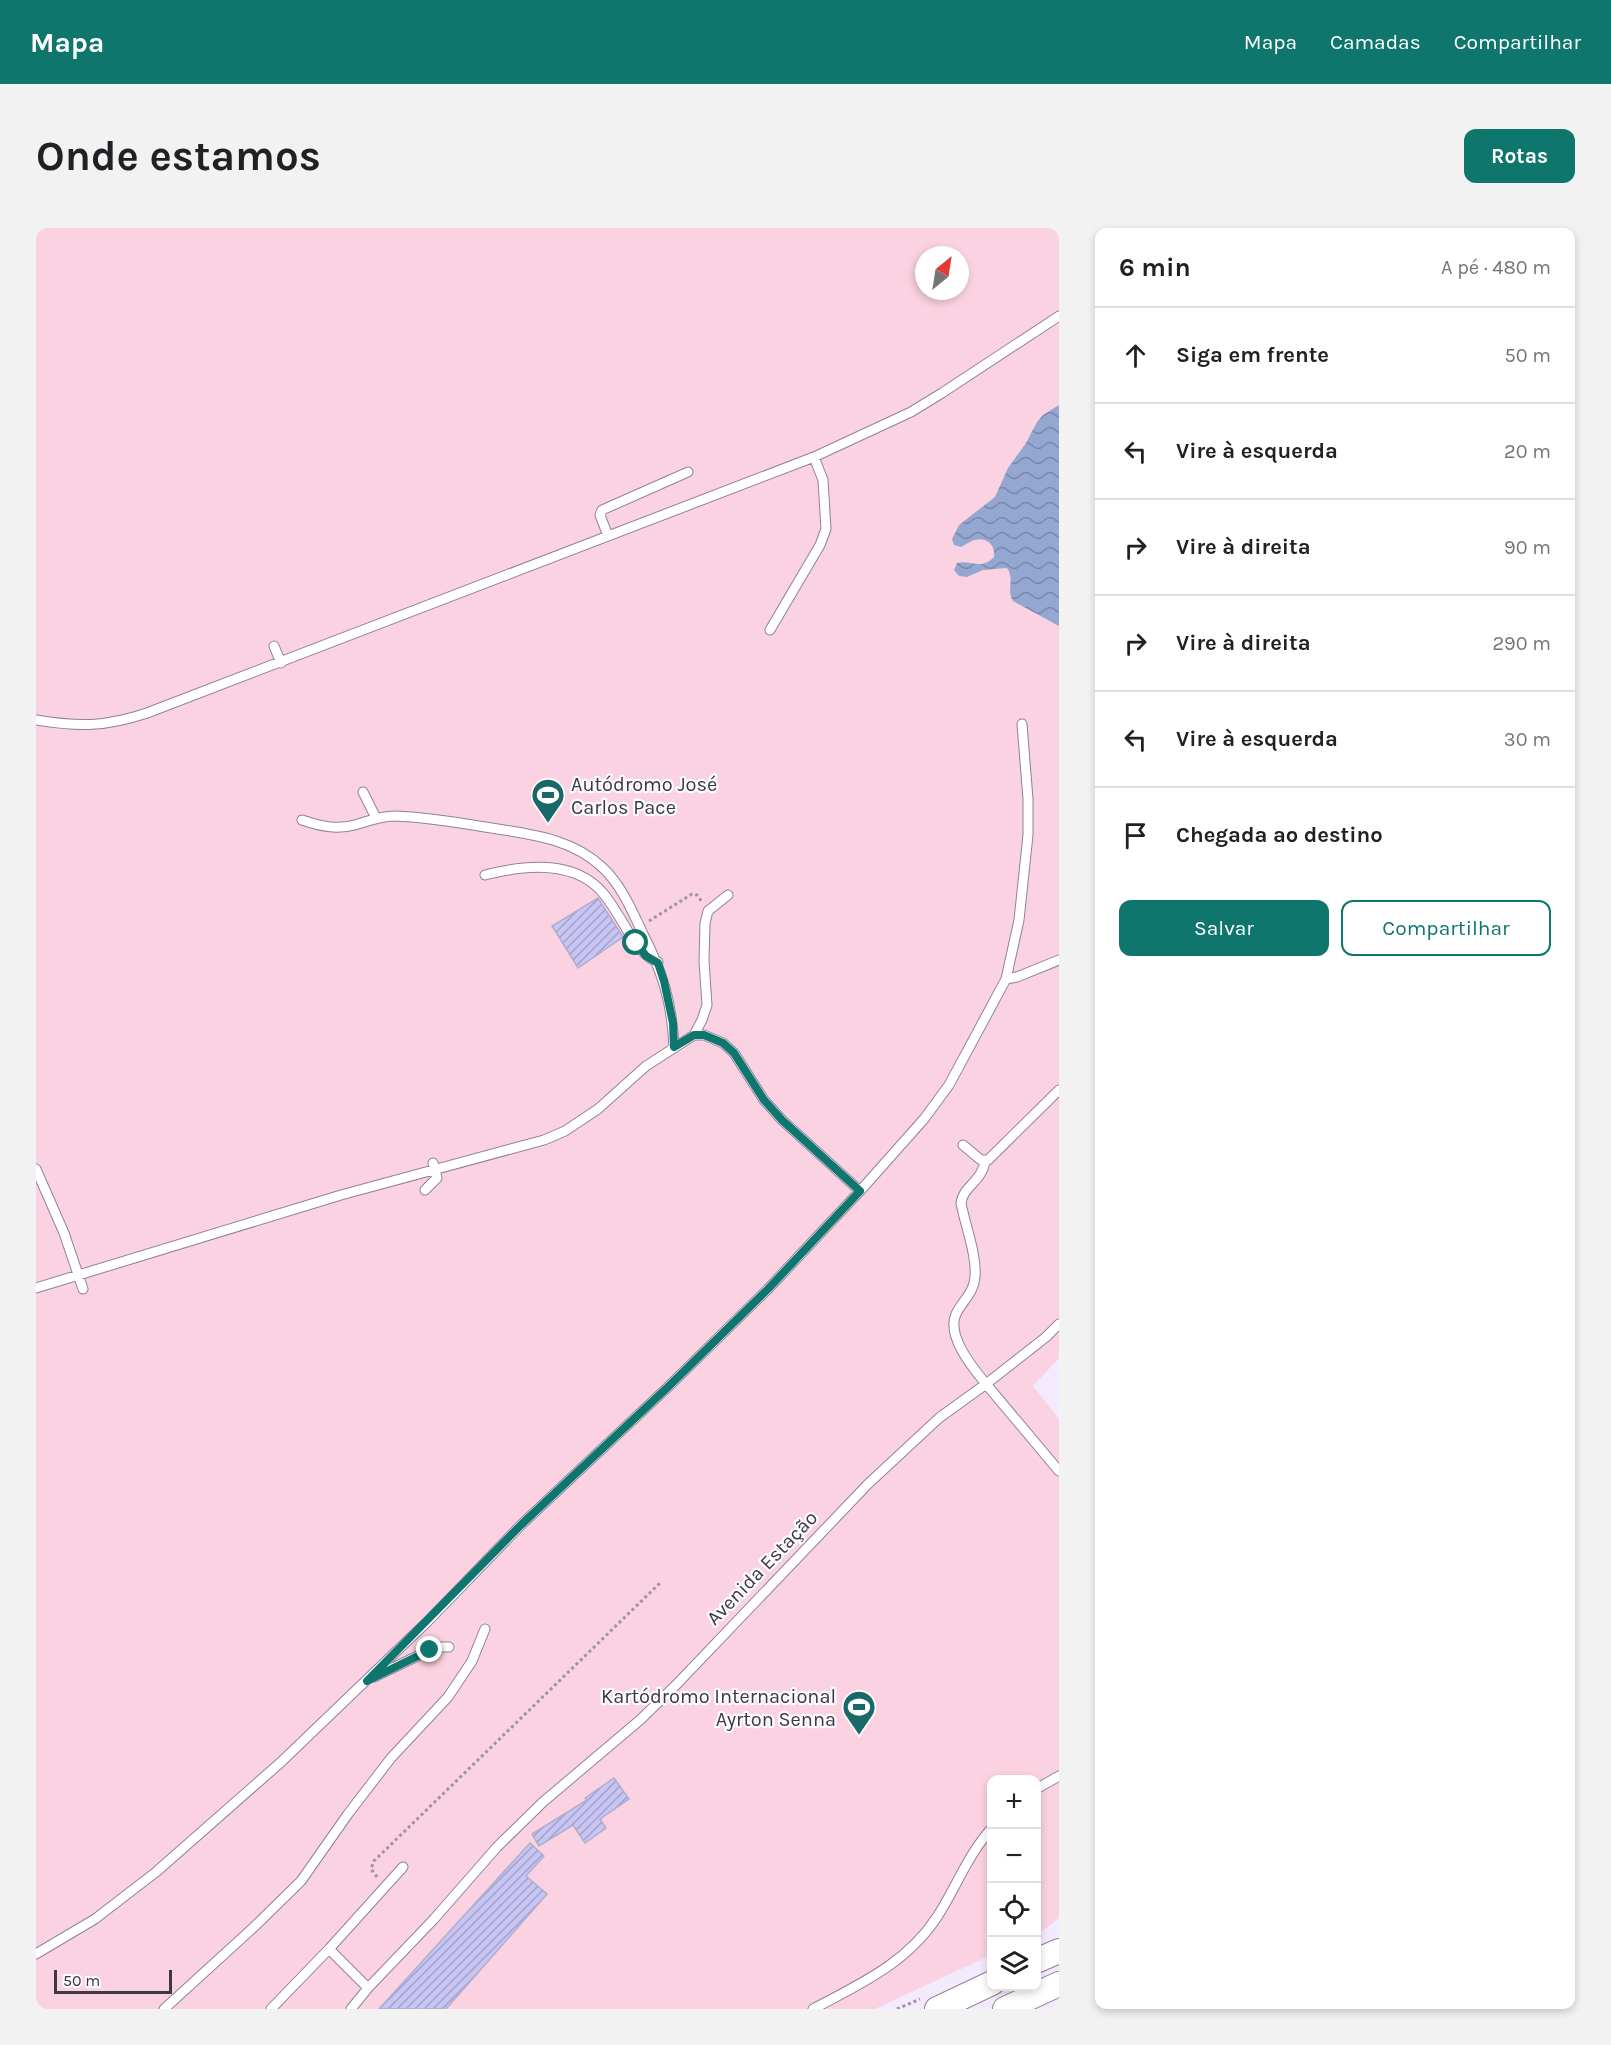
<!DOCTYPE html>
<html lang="pt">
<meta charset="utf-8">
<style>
:root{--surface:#fff;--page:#f2f2f2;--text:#202124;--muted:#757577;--line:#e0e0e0;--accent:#0f766e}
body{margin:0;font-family:Karla,sans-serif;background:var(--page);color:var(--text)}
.controls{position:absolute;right:18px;bottom:18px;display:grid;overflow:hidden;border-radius:12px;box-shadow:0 3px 9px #0003}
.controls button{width:54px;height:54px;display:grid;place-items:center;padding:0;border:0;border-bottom:2px solid var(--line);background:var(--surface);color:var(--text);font:30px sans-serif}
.compass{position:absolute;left:879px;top:18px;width:54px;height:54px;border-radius:50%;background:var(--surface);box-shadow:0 3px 9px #0003;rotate:30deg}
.scale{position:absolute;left:18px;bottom:15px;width:118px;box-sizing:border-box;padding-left:6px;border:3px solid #3e3744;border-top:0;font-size:16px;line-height:21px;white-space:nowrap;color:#3e3744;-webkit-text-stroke:4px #fcfcfc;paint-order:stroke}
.stop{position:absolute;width:18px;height:18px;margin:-14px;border:4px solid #0f766e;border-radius:50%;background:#fff}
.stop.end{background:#0f766e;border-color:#fff;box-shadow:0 2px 6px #0008}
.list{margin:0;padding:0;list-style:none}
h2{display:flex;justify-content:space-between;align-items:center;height:78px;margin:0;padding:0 24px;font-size:26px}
h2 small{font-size:20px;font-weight:400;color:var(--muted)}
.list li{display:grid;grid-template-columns:39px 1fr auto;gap:18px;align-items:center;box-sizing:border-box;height:96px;padding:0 24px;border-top:2px solid var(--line)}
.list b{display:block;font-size:22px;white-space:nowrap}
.list em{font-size:20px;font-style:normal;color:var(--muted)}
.actions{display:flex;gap:12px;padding:18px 24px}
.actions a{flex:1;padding:14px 0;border:2px solid var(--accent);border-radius:12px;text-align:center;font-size:21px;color:var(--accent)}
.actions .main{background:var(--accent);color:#fff}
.icon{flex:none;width:33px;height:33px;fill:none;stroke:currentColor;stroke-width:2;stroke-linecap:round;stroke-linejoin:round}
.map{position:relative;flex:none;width:1023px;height:1781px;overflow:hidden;border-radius:12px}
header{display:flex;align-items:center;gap:36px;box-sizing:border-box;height:84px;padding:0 30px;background:var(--accent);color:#fff}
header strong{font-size:28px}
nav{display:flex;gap:33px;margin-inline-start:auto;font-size:21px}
.intro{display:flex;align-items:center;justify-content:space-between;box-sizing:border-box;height:144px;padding:0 36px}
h1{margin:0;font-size:42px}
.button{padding:15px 27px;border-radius:12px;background:var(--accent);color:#fff;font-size:21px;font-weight:700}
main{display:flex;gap:36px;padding:0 36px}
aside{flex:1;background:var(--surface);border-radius:12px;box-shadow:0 3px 9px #0003}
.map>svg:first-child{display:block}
</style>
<header>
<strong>Mapa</strong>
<nav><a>Mapa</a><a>Camadas</a><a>Compartilhar</a></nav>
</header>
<div class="intro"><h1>Onde estamos</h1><a class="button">Rotas</a></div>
<main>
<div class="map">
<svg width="1023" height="1781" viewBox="0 0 1023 1781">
<defs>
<pattern id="water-waves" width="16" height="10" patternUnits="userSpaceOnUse" patternTransform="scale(1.5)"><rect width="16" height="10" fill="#93a7d1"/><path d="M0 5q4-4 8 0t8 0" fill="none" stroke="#7989ab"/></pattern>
<pattern id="building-hatch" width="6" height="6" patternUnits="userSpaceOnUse" patternTransform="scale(1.5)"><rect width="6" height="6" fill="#c7c5f4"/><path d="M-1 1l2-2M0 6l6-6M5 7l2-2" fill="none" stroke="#a3a1c7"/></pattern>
</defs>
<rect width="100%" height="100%" fill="#f4eafd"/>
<path fill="#fbd2e1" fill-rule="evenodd" d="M0,0H1023V1130L997,1158L1023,1191V1690L1001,1707L1000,1552H956L955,1727L839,1781H0ZM888,27H924V63H888Z"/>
<path fill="url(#water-waves)" d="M1023,177V398L977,373C970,362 979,351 971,340L947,342L931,349L923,348L918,342L921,335C935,331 944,343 958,329C960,317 950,309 939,312C934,313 929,317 925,319L918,317L916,311L923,297L959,269L972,240L990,215L1001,194L1007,187Z"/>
<path fill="url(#building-hatch)" stroke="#afaece" stroke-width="1.5" d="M562,670L587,709L542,740L516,698Z
M578,1550L593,1571L564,1591L570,1600L549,1615L537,1597L503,1618L496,1606L551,1572L549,1570Z
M494,1615L508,1628L490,1648L511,1666L410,1781H343Z"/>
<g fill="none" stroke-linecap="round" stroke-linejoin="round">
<g stroke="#90809d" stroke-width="11">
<path id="service" d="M572,308L564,287L566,282L652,244
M734,402L784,317L790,301L787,252L778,229
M238,418L245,435
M0,492C43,499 69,499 111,485L778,229L875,184L906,165L1023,88
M327,564L340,590
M266,592C284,598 300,602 319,597C333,593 344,588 359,588C389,589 419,594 449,599C491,606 535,609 567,640C586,658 596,683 607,706C627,745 636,775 638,819
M449,647C488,637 538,631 567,665C577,677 585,692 593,705C601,716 608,729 622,734
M970,751L981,749L1023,732
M658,807L666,792L671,777L668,733L669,695L672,683L692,667
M927,917L945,932H952L1023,862
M0,941L28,1005L47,1061
M389,962L401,950L397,935
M0,1060L305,967L508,912L529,903L562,881L610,838L658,807H668L687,815L698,825L728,872L746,892L824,963L888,891L913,857L970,751L983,692L992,607V571L986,496
M1023,1096L1010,1109L950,1156L1023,1243
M338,1449L394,1422L403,1419H413
M1000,1561L1023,1548
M293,1721L332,1760
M0,1726L59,1691L120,1644L244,1535L391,1394L485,1297L633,1158L732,1061L824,963
M128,1781L218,1699L265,1653L312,1586L355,1530L412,1469L436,1433L449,1401
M235,1781L293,1721L367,1639
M315,1781L332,1760L398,1691L461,1619L507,1574L604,1492L640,1457L832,1256L903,1190L950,1156C937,1140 910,1108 920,1086C926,1073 938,1065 939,1049C941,1027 929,997 925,975C927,958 946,954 949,933
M777,1781C824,1756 871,1735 901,1689C920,1660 932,1626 956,1600"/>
</g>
<g stroke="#90809d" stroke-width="26">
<path id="tertiary" d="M1000,1733L1023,1723
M901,1781L956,1755
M969,1781L1023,1756"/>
</g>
<path stroke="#9d94a4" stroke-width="3" stroke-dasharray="3 3" stroke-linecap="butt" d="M613,693L656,666L661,667L666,674
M341,1649L335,1641L338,1633L624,1355
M861,1781L884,1771"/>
<use href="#service" stroke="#fff" stroke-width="9"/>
<use href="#tertiary" stroke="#fff" stroke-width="24"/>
</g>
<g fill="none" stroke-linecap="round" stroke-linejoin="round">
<path stroke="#0f766e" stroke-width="8" d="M394,1422L331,1453L485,1297L633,1158L732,1061L824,963L746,892L728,872L698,825L687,815L668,807H658L638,819L637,795L628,753L622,735L610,728L600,715"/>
</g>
<defs>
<g id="stadium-pin" transform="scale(1.725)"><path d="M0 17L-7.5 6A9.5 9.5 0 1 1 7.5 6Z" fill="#1b686a" stroke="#fcfcfc"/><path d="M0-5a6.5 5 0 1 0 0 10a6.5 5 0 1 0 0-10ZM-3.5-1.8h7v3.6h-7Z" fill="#fff"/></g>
</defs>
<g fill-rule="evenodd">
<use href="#stadium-pin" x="512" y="567"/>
<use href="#stadium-pin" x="823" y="1479"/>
</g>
<g text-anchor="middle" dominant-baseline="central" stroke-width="4.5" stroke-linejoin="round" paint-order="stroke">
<g font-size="20" fill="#3e3744" stroke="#fcfcfc" text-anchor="start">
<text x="535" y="556">Autódromo José<tspan x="535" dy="23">Carlos Pace</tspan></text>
<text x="800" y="1468" text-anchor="end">Kartódromo Internacional<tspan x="800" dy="23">Ayrton Senna</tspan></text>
</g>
<g font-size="20" fill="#3e3744" stroke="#fcfcfc">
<text transform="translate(726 1340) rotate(-46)">Avenida Estação</text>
</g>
</g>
</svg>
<div class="controls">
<button>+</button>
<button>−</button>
<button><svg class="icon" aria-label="locate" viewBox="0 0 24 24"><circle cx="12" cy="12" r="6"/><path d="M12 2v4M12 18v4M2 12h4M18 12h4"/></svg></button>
<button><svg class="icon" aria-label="layers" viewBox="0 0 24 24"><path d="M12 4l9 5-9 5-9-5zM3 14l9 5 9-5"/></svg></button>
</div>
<svg class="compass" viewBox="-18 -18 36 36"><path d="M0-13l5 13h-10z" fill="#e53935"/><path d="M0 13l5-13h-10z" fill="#757577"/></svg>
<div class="scale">50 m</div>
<div class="stop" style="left:600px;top:715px"></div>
<div class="stop end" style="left:394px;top:1422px"></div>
</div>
<aside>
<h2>6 min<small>A pé · 480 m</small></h2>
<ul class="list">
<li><svg class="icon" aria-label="ahead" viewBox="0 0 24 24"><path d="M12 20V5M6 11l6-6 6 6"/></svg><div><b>Siga em frente</b></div><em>50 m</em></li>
<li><svg class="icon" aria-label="left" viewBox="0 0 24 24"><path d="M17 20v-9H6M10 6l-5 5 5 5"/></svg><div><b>Vire à esquerda</b></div><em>20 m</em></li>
<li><svg class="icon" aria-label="right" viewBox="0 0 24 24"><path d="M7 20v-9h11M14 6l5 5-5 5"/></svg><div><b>Vire à direita</b></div><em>90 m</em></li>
<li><svg class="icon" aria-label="right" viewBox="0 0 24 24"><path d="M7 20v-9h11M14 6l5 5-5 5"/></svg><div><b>Vire à direita</b></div><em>290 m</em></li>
<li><svg class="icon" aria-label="left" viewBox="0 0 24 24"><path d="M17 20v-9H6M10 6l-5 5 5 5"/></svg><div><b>Vire à esquerda</b></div><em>30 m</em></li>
<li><svg class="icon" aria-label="arrive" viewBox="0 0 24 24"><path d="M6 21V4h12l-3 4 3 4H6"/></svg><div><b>Chegada ao destino</b></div></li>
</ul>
<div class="actions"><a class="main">Salvar</a><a>Compartilhar</a></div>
</aside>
</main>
